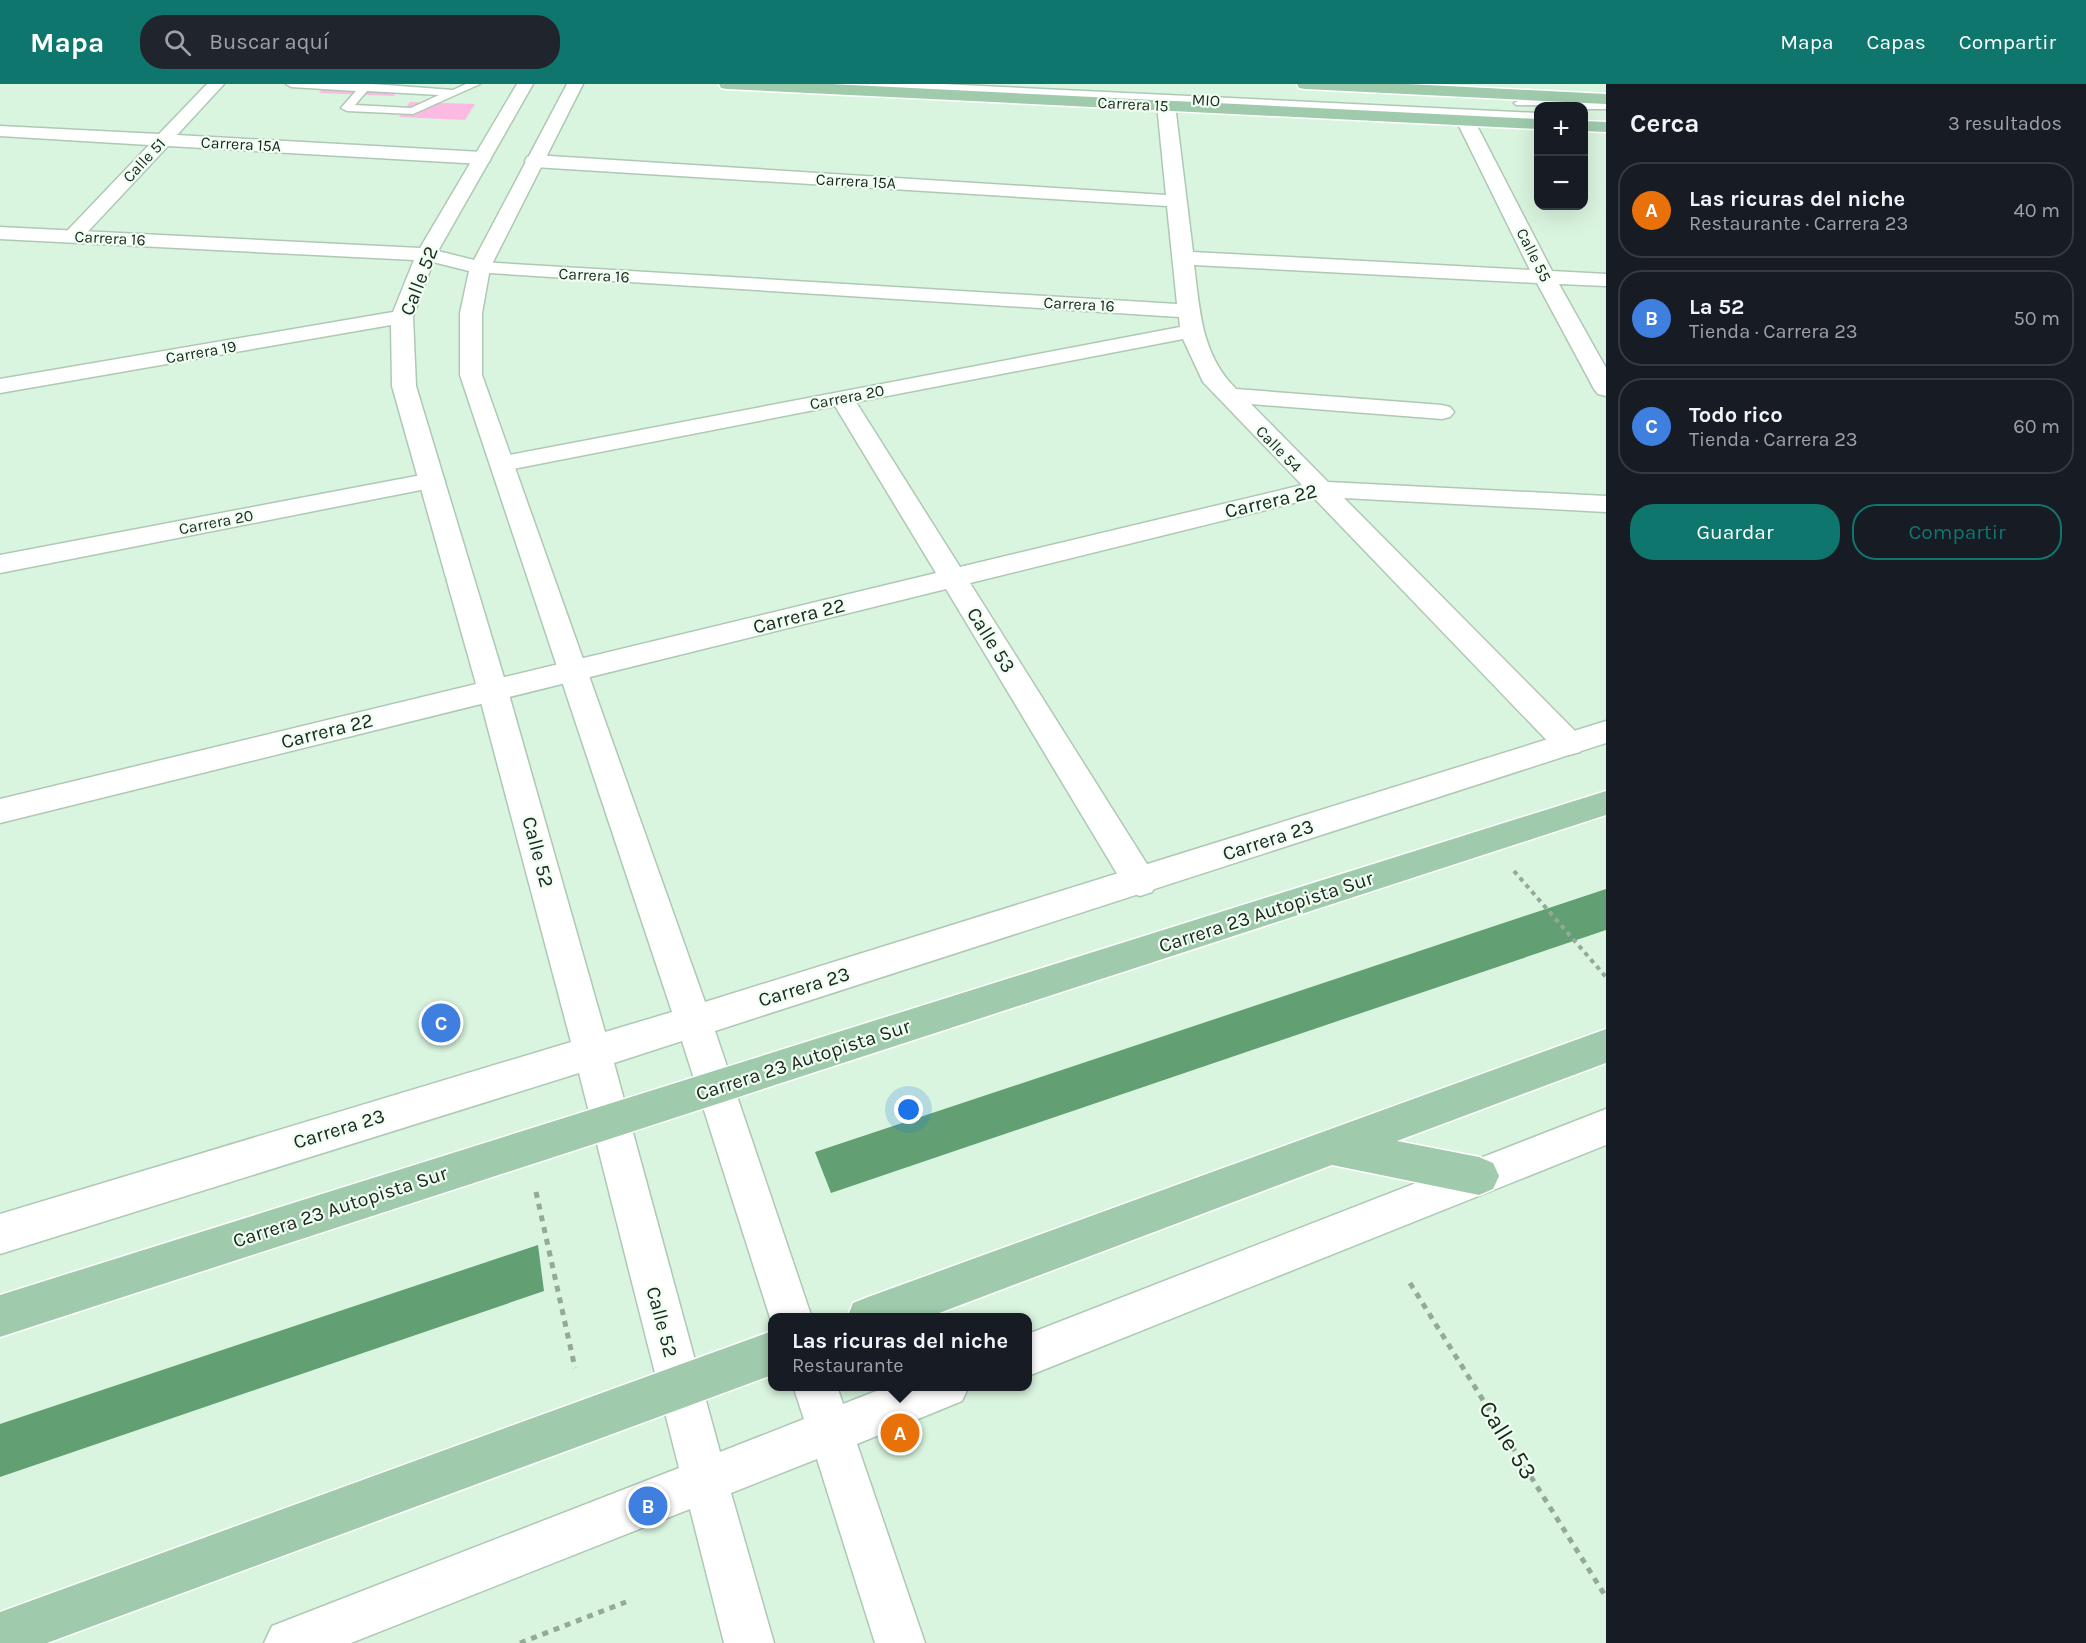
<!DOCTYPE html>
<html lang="es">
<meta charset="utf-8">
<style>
:root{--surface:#171b24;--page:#20242c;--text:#f1f3f6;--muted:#9ea1a6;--line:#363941;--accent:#0f766e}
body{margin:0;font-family:Karla,sans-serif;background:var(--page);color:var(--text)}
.controls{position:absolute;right:18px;top:18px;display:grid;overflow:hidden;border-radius:12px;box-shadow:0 6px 24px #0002}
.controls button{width:54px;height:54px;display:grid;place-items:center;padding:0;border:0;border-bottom:2px solid var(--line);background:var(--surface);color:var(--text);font:30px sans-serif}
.you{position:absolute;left:909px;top:1026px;width:21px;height:21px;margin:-15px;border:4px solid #fff;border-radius:50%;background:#1a73e8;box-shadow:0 0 0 9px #1a73e833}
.badge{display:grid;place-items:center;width:39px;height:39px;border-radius:50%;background:var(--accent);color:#fff;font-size:20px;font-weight:700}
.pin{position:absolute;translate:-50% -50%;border:3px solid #fff;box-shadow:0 2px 6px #0006}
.popup{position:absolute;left:768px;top:1229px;width:264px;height:78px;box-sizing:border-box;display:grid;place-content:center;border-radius:12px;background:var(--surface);filter:drop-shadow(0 2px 4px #0005);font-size:20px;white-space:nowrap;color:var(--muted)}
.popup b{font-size:22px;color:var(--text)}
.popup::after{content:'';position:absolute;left:50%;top:100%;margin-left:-12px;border:12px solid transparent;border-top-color:var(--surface)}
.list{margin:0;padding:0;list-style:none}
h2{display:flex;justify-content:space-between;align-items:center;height:78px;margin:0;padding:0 24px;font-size:26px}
h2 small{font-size:20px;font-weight:400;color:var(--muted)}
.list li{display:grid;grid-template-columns:39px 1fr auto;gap:18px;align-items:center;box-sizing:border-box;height:96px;margin:0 12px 12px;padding:0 12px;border:2px solid var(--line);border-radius:24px}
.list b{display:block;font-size:22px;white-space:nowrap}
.list p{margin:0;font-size:20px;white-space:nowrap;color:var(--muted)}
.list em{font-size:20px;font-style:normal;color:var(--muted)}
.actions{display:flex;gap:12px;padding:18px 24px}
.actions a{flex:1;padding:14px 0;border:2px solid var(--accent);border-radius:24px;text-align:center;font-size:21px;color:var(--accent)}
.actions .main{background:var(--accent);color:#fff}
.icon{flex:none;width:33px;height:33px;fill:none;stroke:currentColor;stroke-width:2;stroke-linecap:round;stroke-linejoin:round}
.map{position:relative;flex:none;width:1606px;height:1559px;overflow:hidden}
header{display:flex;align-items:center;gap:36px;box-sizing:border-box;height:84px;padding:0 30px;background:var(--accent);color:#fff}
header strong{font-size:28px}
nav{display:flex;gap:33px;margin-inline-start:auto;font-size:21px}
.search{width:420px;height:54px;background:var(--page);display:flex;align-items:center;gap:15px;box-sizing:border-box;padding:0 21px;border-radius:24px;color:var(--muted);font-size:22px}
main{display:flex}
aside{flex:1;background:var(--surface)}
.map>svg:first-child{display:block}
</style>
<header>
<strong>Mapa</strong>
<div class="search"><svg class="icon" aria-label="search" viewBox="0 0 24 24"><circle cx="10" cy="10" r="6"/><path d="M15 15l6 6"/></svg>Buscar aquí</div>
<nav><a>Mapa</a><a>Capas</a><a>Compartir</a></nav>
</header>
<main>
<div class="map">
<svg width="1606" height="1559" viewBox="0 0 1606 1559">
<rect width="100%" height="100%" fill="#d9f4df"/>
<path fill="#629f73" d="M1606,805V846L831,1109L815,1068Z
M538,1161L544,1207L0,1393V1340Z"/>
<path fill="#fbbae1" d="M327,0H389L402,1L394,12L319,9Z
M410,18L475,20L465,36L399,33Z"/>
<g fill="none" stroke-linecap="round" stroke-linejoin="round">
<g stroke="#afc8b5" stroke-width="3">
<path id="lane" d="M286,0H372L453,6L466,0H480L413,30L347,27L341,24L356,7L291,3ZM367,7L439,11L411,24L355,21Z
M868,0H941L1538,29V35L873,3Z
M1520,16L1606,19V25H1584V22L1516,21L1514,19Z"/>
</g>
<g stroke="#afc8b5" stroke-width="3">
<path id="street" d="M207,0H224L177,51L482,68L489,70L491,74L489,78L482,80L168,62L79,157H65L62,153L65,149L149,61L0,52V42L159,50Z
M1166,16L1172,17L1175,21L1193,168L1530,186L1456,36L1459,32H1471L1474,36L1552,187L1606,190V202L1559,200L1606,284V312L1598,310L1594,305L1537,199L1194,181C1200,227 1201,270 1236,305L1442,321L1450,323L1454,328L1450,333L1442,335L1251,320L1328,398L1606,412V428L1344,414L1580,652L1584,660L1580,668L1569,671L1558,668L1314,414L970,499L1152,788L1157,798L1152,808L1140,812L1128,808L946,505L0,739V715L936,489L835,322L503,387L494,384L491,379L494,374L1180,243L1179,233L473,188L470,184L473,180L480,178L1177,220L1167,122L534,83L527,81L525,77L527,73L534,71L1166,111L1157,21L1160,17ZM1183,255L1203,298L1302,401L960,483L856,318Z
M432,389L441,392L445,397L441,402L0,489V471Z"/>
</g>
<g stroke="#afc8b5" stroke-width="3">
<path id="secondary" d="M517,0H533L438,167L474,176L567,0H583L490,184L482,229V291L705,918L1606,637V659L715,947L812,1234H772V1240L682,957L614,979L720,1368L804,1335L793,1302H837L843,1320L889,1302H969L962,1317L857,1360L925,1559H875L817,1375L731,1409L774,1559H724L690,1425L351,1559H264L272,1542L679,1384L579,989L0,1170V1130L571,958L478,607L392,302L391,241L0,309V295L393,228L414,176L0,155V143L420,164ZM433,178L469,187L460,229V291L672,928L605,948L508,607L416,302L413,233Z
M1606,1025V1061L1028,1292V1250Z"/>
</g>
<g stroke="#fff" stroke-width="3">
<path id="primary" d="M719,0H831L1538,35V45L727,5L721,4Z
M1297,0H1408L1606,10V20L1305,5L1299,4Z
M1584,37L1606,38V48L1584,47Z
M1606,707V731L0,1253V1211Z
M1606,945V979L1397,1057L1479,1073L1493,1079L1499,1092L1493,1105L1479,1111L1332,1081L926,1234H847L853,1219L868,1213Z
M772,1247V1291L47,1559H0V1528Z"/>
</g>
<path stroke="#95a99a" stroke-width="4" stroke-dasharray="4.5 4.5" stroke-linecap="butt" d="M1514,787L1606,893"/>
<path stroke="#95a99a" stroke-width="5" stroke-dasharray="6 6" stroke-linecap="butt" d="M536,1108L575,1284
M1410,1199L1606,1513
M520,1559L626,1518"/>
<use href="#lane" fill="#fff" fill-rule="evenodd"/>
<use href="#street" fill="#fff" fill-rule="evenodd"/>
<use href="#secondary" fill="#fff" fill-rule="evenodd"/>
<use href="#primary" fill="#9fcaac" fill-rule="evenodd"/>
</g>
<g text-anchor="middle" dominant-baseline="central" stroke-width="4.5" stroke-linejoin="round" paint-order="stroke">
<g font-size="16" fill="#1d261f" stroke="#eefef1">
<text transform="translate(1206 16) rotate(3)">MIO</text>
<text transform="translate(1133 20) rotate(3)">Carrera 15</text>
<text transform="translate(241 60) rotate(3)">Carrera 15A</text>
<text transform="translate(144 76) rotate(-47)">Calle 51</text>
<text transform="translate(856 97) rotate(3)">Carrera 15A</text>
<text transform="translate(110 154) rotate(3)">Carrera 16</text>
<text transform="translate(1534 171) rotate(63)">Calle 55</text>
<text transform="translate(594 191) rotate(3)">Carrera 16</text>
<text transform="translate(1079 220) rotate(3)">Carrera 16</text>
<text transform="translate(201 268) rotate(-10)">Carrera 19</text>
<text transform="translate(847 313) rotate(-11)">Carrera 20</text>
<text transform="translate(1279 365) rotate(46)">Calle 54</text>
<text transform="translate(216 438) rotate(-11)">Carrera 20</text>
</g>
<g font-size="20" fill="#1d261f" stroke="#eefef1">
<text transform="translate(419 197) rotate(-69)">Calle 52</text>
<text transform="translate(1271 417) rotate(-13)">Carrera 22</text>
<text transform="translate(799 532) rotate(-14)">Carrera 22</text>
<text transform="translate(991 556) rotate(58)">Calle 53</text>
<text transform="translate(327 647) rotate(-14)">Carrera 22</text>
<text transform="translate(1268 756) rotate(-18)">Carrera 23</text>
<text transform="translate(538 768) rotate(75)">Calle 52</text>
<text transform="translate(1266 828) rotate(-18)">Carrera 23 Autopista Sur</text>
<text transform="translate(804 903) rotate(-17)">Carrera 23</text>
<text transform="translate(803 976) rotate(-18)">Carrera 23 Autopista Sur</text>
<text transform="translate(339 1045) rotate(-17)">Carrera 23</text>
<text transform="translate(340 1123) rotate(-18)">Carrera 23 Autopista Sur</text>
<text transform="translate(662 1238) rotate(75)">Calle 52</text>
</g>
<g font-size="24" fill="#1d261f" stroke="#eefef1">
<text transform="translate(1508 1356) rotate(58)">Calle 53</text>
</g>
</g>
</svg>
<div class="controls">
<button>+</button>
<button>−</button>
</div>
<div class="you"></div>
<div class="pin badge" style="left:900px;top:1349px;background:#e8710a">A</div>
<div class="popup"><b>Las ricuras del niche</b>Restaurante</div>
<div class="pin badge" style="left:648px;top:1422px;background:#3f7fe0">B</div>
<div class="pin badge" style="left:441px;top:939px;background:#3f7fe0">C</div>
</div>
<aside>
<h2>Cerca<small>3 resultados</small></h2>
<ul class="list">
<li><span class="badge" style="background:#e8710a">A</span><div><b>Las ricuras del niche</b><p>Restaurante · Carrera 23</p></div><em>40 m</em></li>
<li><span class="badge" style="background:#3f7fe0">B</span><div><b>La 52</b><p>Tienda · Carrera 23</p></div><em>50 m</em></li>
<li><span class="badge" style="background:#3f7fe0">C</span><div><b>Todo rico</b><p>Tienda · Carrera 23</p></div><em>60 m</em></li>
</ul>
<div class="actions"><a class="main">Guardar</a><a>Compartir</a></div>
</aside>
</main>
